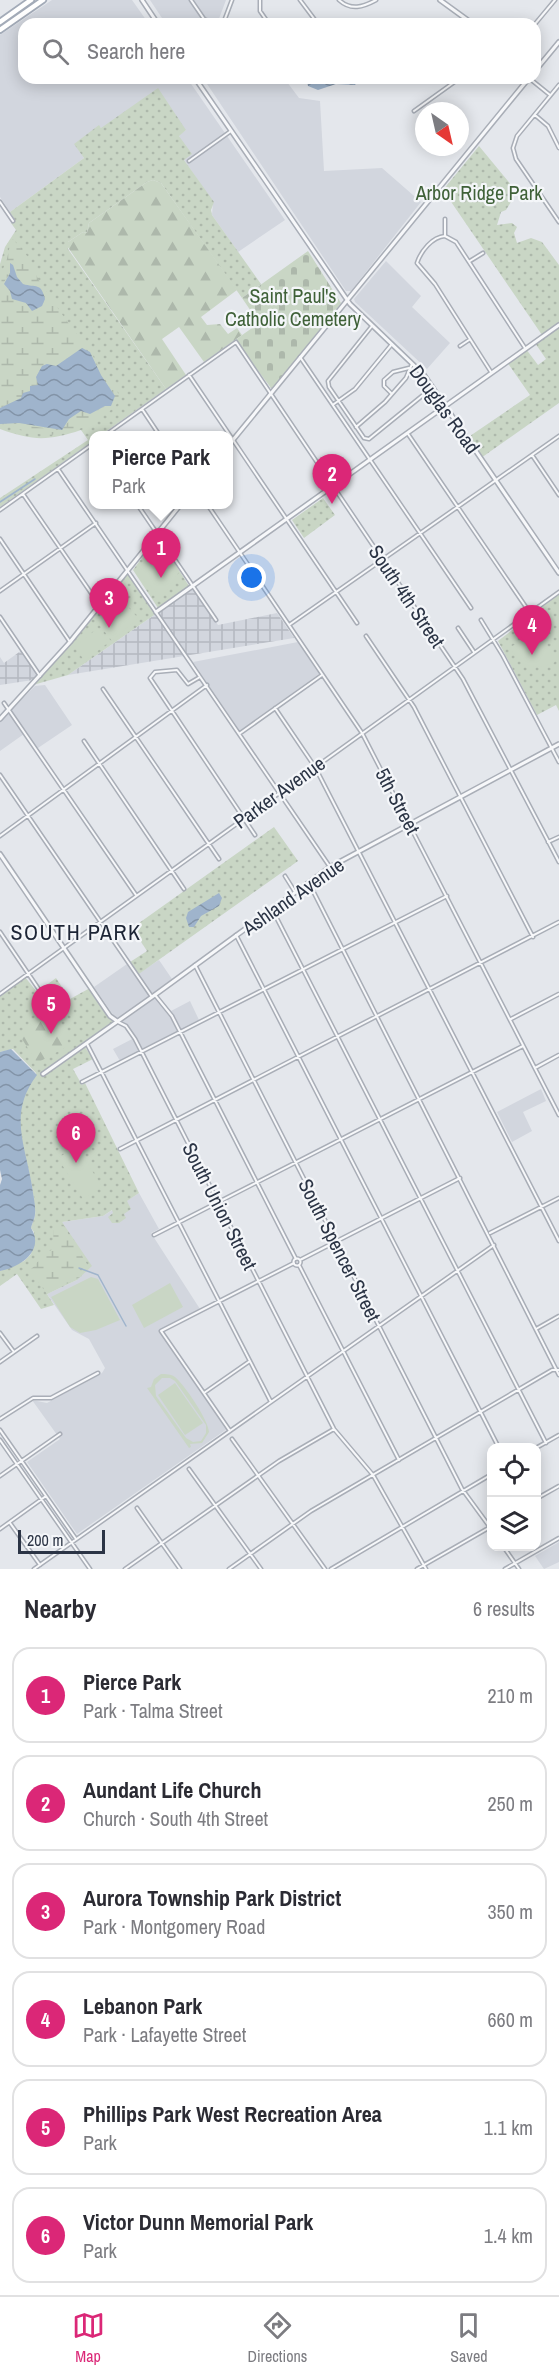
<!DOCTYPE html>
<meta charset="utf-8">
<style>
:root{--surface:#fff;--page:#f2f2f3;--text:#2b2b33;--muted:#7c7c81;--line:#e1e1e2;--accent:#db2777}
body{margin:0;font-family:"Archivo Narrow",sans-serif;background:var(--page);color:var(--text)}
.controls{position:absolute;right:18px;bottom:18px;display:grid;overflow:hidden;border-radius:12px;box-shadow:0 3px 15px #0003}
.controls button{width:54px;height:54px;display:grid;place-items:center;padding:0;border:0;border-bottom:2px solid var(--line);background:var(--surface);color:var(--text);font:30px sans-serif}
.compass{position:absolute;left:415px;top:102px;width:54px;height:54px;border-radius:50%;background:var(--surface);box-shadow:0 3px 15px #0003;rotate:146deg}
.scale{position:absolute;left:18px;bottom:15px;width:87px;box-sizing:border-box;padding-left:6px;border:3px solid #2b3445;border-top:0;font-size:16px;line-height:21px;white-space:nowrap;color:#2b3445;-webkit-text-stroke:4px #f4f6f9;paint-order:stroke}
.you{position:absolute;left:252px;top:578px;width:21px;height:21px;margin:-15px;border:4px solid #fff;border-radius:50%;background:#1a73e8;box-shadow:0 0 0 9px #1a73e833}
.badge{display:grid;place-items:center;width:39px;height:39px;border-radius:50%;background:var(--accent);color:#fff;font-size:20px;font-weight:700}
.pin{position:absolute;translate:-50% -50px;filter:drop-shadow(0 2px 3px #0008)}
.pin::after{content:'';position:absolute;top:32px;width:21px;height:18px;background:inherit;clip-path:polygon(0 0,100% 0,50% 100%)}
.popup{position:absolute;left:89px;top:431px;width:144px;height:78px;box-sizing:border-box;display:grid;place-content:center;border-radius:12px;background:var(--surface);filter:drop-shadow(0 2px 4px #0005);font-size:20px;white-space:nowrap;color:var(--muted)}
.popup b{font-size:22px;color:var(--text)}
.popup::after{content:'';position:absolute;left:50%;top:100%;margin-left:-12px;border:12px solid transparent;border-top-color:var(--surface)}
.list{margin:0;padding:0;list-style:none}
h2{display:flex;justify-content:space-between;align-items:center;height:78px;margin:0;padding:0 24px;font-size:26px}
h2 small{font-size:20px;font-weight:400;color:var(--muted)}
.list li{display:grid;grid-template-columns:39px 1fr auto;gap:18px;align-items:center;box-sizing:border-box;height:96px;margin:0 12px 12px;padding:0 12px;border:2px solid var(--line);border-radius:18px}
.list b{display:block;font-size:22px;white-space:nowrap}
.list p{margin:0;font-size:20px;white-space:nowrap;color:var(--muted)}
.list em{font-size:20px;font-style:normal;color:var(--muted)}
.icon{flex:none;width:33px;height:33px;fill:none;stroke:currentColor;stroke-width:2;stroke-linecap:round;stroke-linejoin:round}
.map{position:relative;flex:none;width:559px;height:1569px;overflow:hidden}
.search{position:absolute;background:var(--surface);box-shadow:0 3px 15px #0003;left:18px;right:18px;top:18px;height:66px;display:flex;align-items:center;gap:15px;box-sizing:border-box;padding:0 21px;border-radius:18px;color:var(--muted);font-size:22px}
.sheet{height:726px;background:var(--surface)}
nav{display:flex;justify-content:space-around;align-items:center;box-sizing:border-box;height:84px;border-top:2px solid var(--line);background:var(--surface);font-size:16px;color:var(--muted)}
nav a{display:grid;justify-items:center;gap:3px}
nav .on{color:var(--accent)}
.map>svg:first-child{display:block}
</style>
<div class="map">
<svg width="559" height="1569" viewBox="0 0 559 1569">
<defs>
<pattern id="industrial-grid" width="8" height="8" patternUnits="userSpaceOnUse" patternTransform="scale(1.5)"><rect width="8" height="8" fill="#d2d6de"/><path d="M0 4h8M4 0v8" fill="none" stroke="#b4b8c0"/></pattern>
<pattern id="grass-dots" width="8" height="8" patternUnits="userSpaceOnUse" patternTransform="scale(1.5)"><rect width="8" height="8" fill="#c9d6c5"/><path d="M2 2h.1M6 6h.1" fill="none" stroke="#adb8ab" stroke-width="1.8" stroke-linecap="round"/></pattern>
<pattern id="forest-firs" width="22" height="20" patternUnits="userSpaceOnUse" patternTransform="scale(1.5)"><rect width="22" height="20" fill="#c9d6c5"/><path d="M5 1l3.5 6h-7zM16 11l3.5 6h-7z" fill="#adb8ab"/></pattern>
<pattern id="wetland-marsh" width="20" height="14" patternUnits="userSpaceOnUse" patternTransform="scale(1.5)"><rect width="20" height="14" fill="#c9d6c5"/><path d="M1 5h8M5 5V1M11 12h8M15 12V8" fill="none" stroke="#adb8ab"/></pattern>
<pattern id="cemetery-stones" width="16" height="16" patternUnits="userSpaceOnUse" patternTransform="scale(1.5)"><rect width="16" height="16" fill="#c9d6c5"/><path d="M2 7V4a2 2 0 0 1 4 0v3zM10 15v-3a2 2 0 0 1 4 0v3z" fill="#adb8ab"/></pattern>
<pattern id="water-waves" width="16" height="10" patternUnits="userSpaceOnUse" patternTransform="scale(1.5)"><rect width="16" height="10" fill="#9fb4cc"/><path d="M0 5q4-4 8 0t8 0" fill="none" stroke="#8293a7"/></pattern>
</defs>
<rect width="100%" height="100%" fill="#e4e7ec"/>
<path fill="#d2d6de" d="M52,0H132L149,24H24V78H187L285,220L238,252L212,215L213,202L184,160L179,135L186,130L101,128L99,126L75,144L84,158L10,212L0,197V35Z
M150,0H226L217,24H166Z
M203,78H284L299,98L320,101L324,171L382,168L421,202L351,291H346Z
M386,261L421,296L412,307L450,343L427,369L355,302L354,299Z
M298,642L319,674L240,731L193,662Z
M45,685L72,725L35,750L24,734L0,751V721L35,686Z
M159,960L172,979L154,993L171,1011L190,1001L199,1020L120,1061L113,1049L136,1037L125,1023L114,1016L94,987L127,964L136,975Z
M541,1089L546,1101L523,1112L532,1131L512,1142L497,1112Z
M139,1193L159,1229L151,1233L200,1309L160,1330L227,1429L77,1534L27,1462L60,1439L32,1400L47,1403L102,1373L105,1368L89,1339L72,1330L47,1294L77,1280L62,1222L103,1216Z
M559,1542V1562L544,1569L535,1556Z"/>
<path fill="url(#industrial-grid)" d="M193,588L218,625L277,613L294,638L68,675Z
M22,650L38,674L33,680L0,685V657L4,663Z"/>
<path fill="url(#grass-dots)" d="M158,88L186,130L179,136L192,154L184,160L214,202L211,210L212,215L261,284L242,298L161,183L153,180L147,182L89,223L87,233L83,232L68,242V249L166,389L101,435L94,436L93,441L0,507V498L88,440L81,430C48,441 33,441 0,429V264L5,247L16,230L11,223L15,220L10,212L84,158L74,144L99,125L101,128Z
M479,146L517,192L506,210L501,212L497,225L512,223L517,227L514,233L517,243L531,238L542,242L559,265V325L542,335L443,190Z
M559,327V403L481,458L467,438L530,395L507,362L526,349L538,365L546,359L535,343Z
M323,498L335,515L304,538L292,520Z
M155,540L161,542L189,586L158,608L133,570Z
M129,570L157,613L68,675L33,685Z
M559,594V711L556,705L537,715L498,641Z
M274,827L298,861L136,976L127,964L147,951L132,928Z
M25,977L37,992L56,978L70,999L90,988L110,1016L118,1022L85,1047L93,1059L73,1069L82,1085L85,1083L139,1193L127,1201L131,1209L124,1214L126,1218L119,1223H112L108,1217L113,1213L112,1210L103,1216L62,1222L92,1266L77,1280L47,1294L54,1305L41,1309L17,1274L0,1286V1271L24,1261L31,1254L34,1232L31,1228C32,1223 35,1219 35,1215C36,1210 34,1205 34,1201C31,1162 2,1108 36,1076V1073L13,1049L0,1052V995Z"/>
<path fill="url(#forest-firs)" d="M153,180L161,183L237,290L201,317L207,325L220,324L228,334L237,328L242,335L204,362L179,327L162,339L186,375L166,389L67,246L68,242L83,232L87,233L89,223L147,182Z
M46,1013C59,1016 68,1033 68,1046L37,1063L19,1034L35,1022L40,1014Z"/>
<path fill="url(#wetland-marsh)" fill-rule="evenodd" d="M13,239L28,257L39,281L73,330L88,346L98,366L115,387L120,397C118,406 109,412 101,417C73,437 39,441 9,424C23,422 37,429 51,428L55,431C65,428 71,418 81,411L92,414L105,406H111L115,398C108,381 96,365 87,349L84,348L56,366L40,367L36,377L39,385L26,392L21,398L0,408V276L7,259L10,245L7,244ZM13,265L17,277L23,284C34,288 39,284 45,296L42,307L34,311L6,286L4,282L10,273L11,266Z
M62,1222L71,1240L89,1267L78,1268L76,1271L82,1276L47,1294L30,1271L44,1254L55,1248L53,1243L54,1224Z"/>
<path fill="url(#cemetery-stones)" d="M308,251L341,303L275,386L271,388L235,340L259,323L242,298Z"/>
<path fill="#c9d6c5" fill-rule="evenodd" d="M158,556L170,560L179,572L164,594L160,595L135,572L145,562Z
M122,600L138,618L112,641L97,622Z
M98,628L109,642L85,661L74,647Z
M537,634L542,635L555,662C536,672 519,666 510,647Z
M77,1146L102,1187L83,1199L58,1158Z
M91,1277L98,1279L120,1320L96,1330L80,1333L70,1327L51,1297Z
M170,1283L183,1307L144,1328L132,1305Z
M161,1374C166,1374 171,1374 175,1377C184,1384 209,1421 209,1432L202,1443L190,1444L191,1447L189,1448L147,1388L151,1387L154,1379ZM162,1378H170L175,1381L206,1425V1433L201,1441L193,1442L186,1438L156,1396L155,1385Z
M175,1383L203,1423L185,1435L158,1395Z"/>
<path fill="url(#water-waves)" d="M310,78H359V79L355,85L336,84L318,90L308,86L307,81Z
M10,263L13,265L17,277L23,284C36,288 41,282 45,299L42,306L32,311L26,303L12,299L10,291L4,284L10,273Z
M82,348L90,352L101,375L115,396L111,406H105L90,414L81,411L69,419L62,430L19,423L0,424V408L21,398L23,393L30,391V386L38,385L36,377L42,366L47,364L56,366Z
M219,893L222,898L219,906L201,916L194,927H189L186,918L188,912Z
M11,1049L37,1075C8,1113 25,1144 32,1186C33,1195 36,1206 35,1214C35,1219 32,1223 31,1228C45,1250 21,1267 0,1271V1185L2,1179L0,1170V1052Z"/>
<g fill="none" stroke-linecap="round" stroke-linejoin="round">
<path stroke="#9fb4cc" stroke-width="1.5" d="M0,502L35,479
M79,1268L98,1275L126,1326"/>
<g stroke="#a9aeb7" stroke-width="5">
<path id="minor" d="M191,0L204,19L214,24
M260,0V11L269,24
M300,0L318,24
M339,0C351,11 363,7 376,0
M223,24L232,0
M535,24L555,0
M529,78L550,95
M559,85L517,136L513,148L516,159L559,222
M414,111L460,78
M535,115L548,126L559,148
M189,161L231,131
M0,202L13,221
M445,236C432,237 421,251 417,263L435,284L491,372
M445,236L456,242L525,348
M445,236V219
M470,261L483,253
M372,326L328,381L329,387L364,438L369,439L433,387
M460,346L469,340
M300,357L471,608
M189,375L357,623
M391,393L384,386V380L393,372L409,368
M334,404L355,389L392,344
M142,409L160,436
M356,427L385,402L406,378L412,364
M408,434L530,613
M104,436L236,342L463,679L559,862
M532,455L559,495
M58,469L330,867
M23,494L100,606
M137,504L216,620
M207,504L362,733L559,1115
M0,510L94,443
M0,539L70,642
M0,591L96,523
M0,617L40,676
M481,620L503,656L559,762
M289,625L559,436
M458,628L474,652
M366,636L414,707L533,937
M200,677L188,684L177,670L155,672L150,678L255,835
M103,689L219,859
M4,703L136,895
M275,708L315,767L559,1241
M239,734L322,675
M84,741L184,889
M0,775L152,997
M0,836L207,685
M548,842L559,837
M285,876L295,892
M309,883L559,1375
M272,909L546,1443
M0,932L40,991
M236,935L499,1448
M195,965L462,1489L492,1530
M0,994L559,592
M155,995L172,1016L296,1259
M511,1019L559,994
M118,1022L126,1026L135,1039L334,1429L373,1475L426,1569
M87,1044L271,1402
M535,1068L559,1055
M82,1082L447,896
M120,1149L559,922
M490,1233L559,1198
M154,1235L523,1046
M293.5 1262a3.5 3.5 0 1 1 7 0a3.5 3.5 0 1 1-7 0Z
M300,1260L460,1178
M299,1265L399,1460
M536,1329L559,1316
M0,1333L14,1352
M0,1362L37,1336
M204,1393L250,1361
M0,1419L33,1398H51L98,1373
M0,1430L76,1539
M230,1431L161,1331L294,1263
M232,1439L325,1569
M0,1440L90,1569
M536,1448L559,1435
M189,1469L261,1569
M0,1476L60,1434
M536,1499L559,1486
M137,1508L180,1569
M10,1523L40,1565
M0,1529L46,1496
M503,1546L519,1569
M34,1569L494,1245
M125,1569L279,1461L334,1429
M229,1569L311,1511L552,1370H559
M331,1569L492,1474
M417,1569L492,1526
M505,1569L559,1538"/>
</g>
<g stroke="#a9aeb7" stroke-width="6">
<path id="tertiary" d="M142,0L158,24
M440,0L473,24
M535,71L559,42
M195,78L350,304L424,375L559,573
M228,446L529,78
M156,612L559,325
M0,719L70,642L181,504
M0,854L110,1016L117,1021
M43,1074L152,997L330,867L559,744"/>
</g>
<g stroke="#a3abb8" stroke-width="8">
<path id="primary" d="M0,22L31,0
M0,30L43,0"/>
</g>
<use href="#minor" stroke="#f7f8fa" stroke-width="2"/>
<use href="#tertiary" stroke="#f7f8fa" stroke-width="3"/>
<use href="#primary" stroke="#fff" stroke-width="4.5"/>
</g>
<g text-anchor="middle" dominant-baseline="central" stroke-width="4.5" stroke-linejoin="round" paint-order="stroke">
<g font-size="20" fill="#3f6138" stroke="#f4f6f9">
<text x="479" y="192">Arbor Ridge Park</text>
<text x="293" y="295">Saint Paul's<tspan x="293" dy="23">Catholic Cemetery</tspan></text>
</g>
<g font-size="20" fill="#2b3445" stroke="#f4f6f9">
<text transform="translate(445 409) rotate(54)">Douglas Road</text>
<text transform="translate(407 596) rotate(56)">South 4th Street</text>
<text transform="translate(279 792) rotate(-36)">Parker Avenue</text>
<text transform="translate(398 801) rotate(62)">5th Street</text>
<text transform="translate(293 896) rotate(-35)">Ashland Avenue</text>
<text transform="translate(220 1206) rotate(63)">South Union Street</text>
<text transform="translate(340 1250) rotate(63)">South Spencer Street</text>
</g>
<g font-size="22" letter-spacing="1.5" fill="#1d2536" stroke="#f4f6f9">
<text x="76" y="932">SOUTH PARK</text>
</g>
</g>
</svg>
<div class="controls">
<button><svg class="icon" aria-label="locate" viewBox="0 0 24 24"><circle cx="12" cy="12" r="6"/><path d="M12 2v4M12 18v4M2 12h4M18 12h4"/></svg></button>
<button><svg class="icon" aria-label="layers" viewBox="0 0 24 24"><path d="M12 4l9 5-9 5-9-5zM3 14l9 5 9-5"/></svg></button>
</div>
<svg class="compass" viewBox="-18 -18 36 36"><path d="M0-13l5 13h-10z" fill="#e53935"/><path d="M0 13l5-13h-10z" fill="#7c7c81"/></svg>
<div class="scale">200 m</div>
<div class="you"></div>
<div class="pin badge" style="left:161px;top:578px">1</div>
<div class="popup"><b>Pierce Park</b>Park</div>
<div class="pin badge" style="left:332px;top:504px">2</div>
<div class="pin badge" style="left:109px;top:628px">3</div>
<div class="pin badge" style="left:532px;top:655px">4</div>
<div class="pin badge" style="left:51px;top:1034px">5</div>
<div class="pin badge" style="left:76px;top:1163px">6</div>
<div class="search"><svg class="icon" aria-label="search" viewBox="0 0 24 24"><circle cx="10" cy="10" r="6"/><path d="M15 15l6 6"/></svg>Search here</div>
</div>
<section class="sheet">
<h2>Nearby<small>6 results</small></h2>
<ul class="list">
<li><span class="badge">1</span><div><b>Pierce Park</b><p>Park · Talma Street</p></div><em>210 m</em></li>
<li><span class="badge">2</span><div><b>Aundant Life Church</b><p>Church · South 4th Street</p></div><em>250 m</em></li>
<li><span class="badge">3</span><div><b>Aurora Township Park District</b><p>Park · Montgomery Road</p></div><em>350 m</em></li>
<li><span class="badge">4</span><div><b>Lebanon Park</b><p>Park · Lafayette Street</p></div><em>660 m</em></li>
<li><span class="badge">5</span><div><b>Phillips Park West Recreation Area</b><p>Park</p></div><em>1.1 km</em></li>
<li><span class="badge">6</span><div><b>Victor Dunn Memorial Park</b><p>Park</p></div><em>1.4 km</em></li>
</ul>
</section>
<nav>
<a class="on"><svg class="icon" aria-label="map" viewBox="0 0 24 24"><path d="M3 6l6-2 6 2 6-2v14l-6 2-6-2-6 2zM9 4v14M15 6v14"/></svg>Map</a>
<a><svg class="icon" aria-label="directions" viewBox="0 0 24 24"><path d="M12 3l9 9-9 9-9-9zM9 14v-3h6M13 9l2 2-2 2"/></svg>Directions</a>
<a><svg class="icon" aria-label="saved" viewBox="0 0 24 24"><path d="M7 4h10v16l-5-4-5 4z"/></svg>Saved</a>
</nav>
